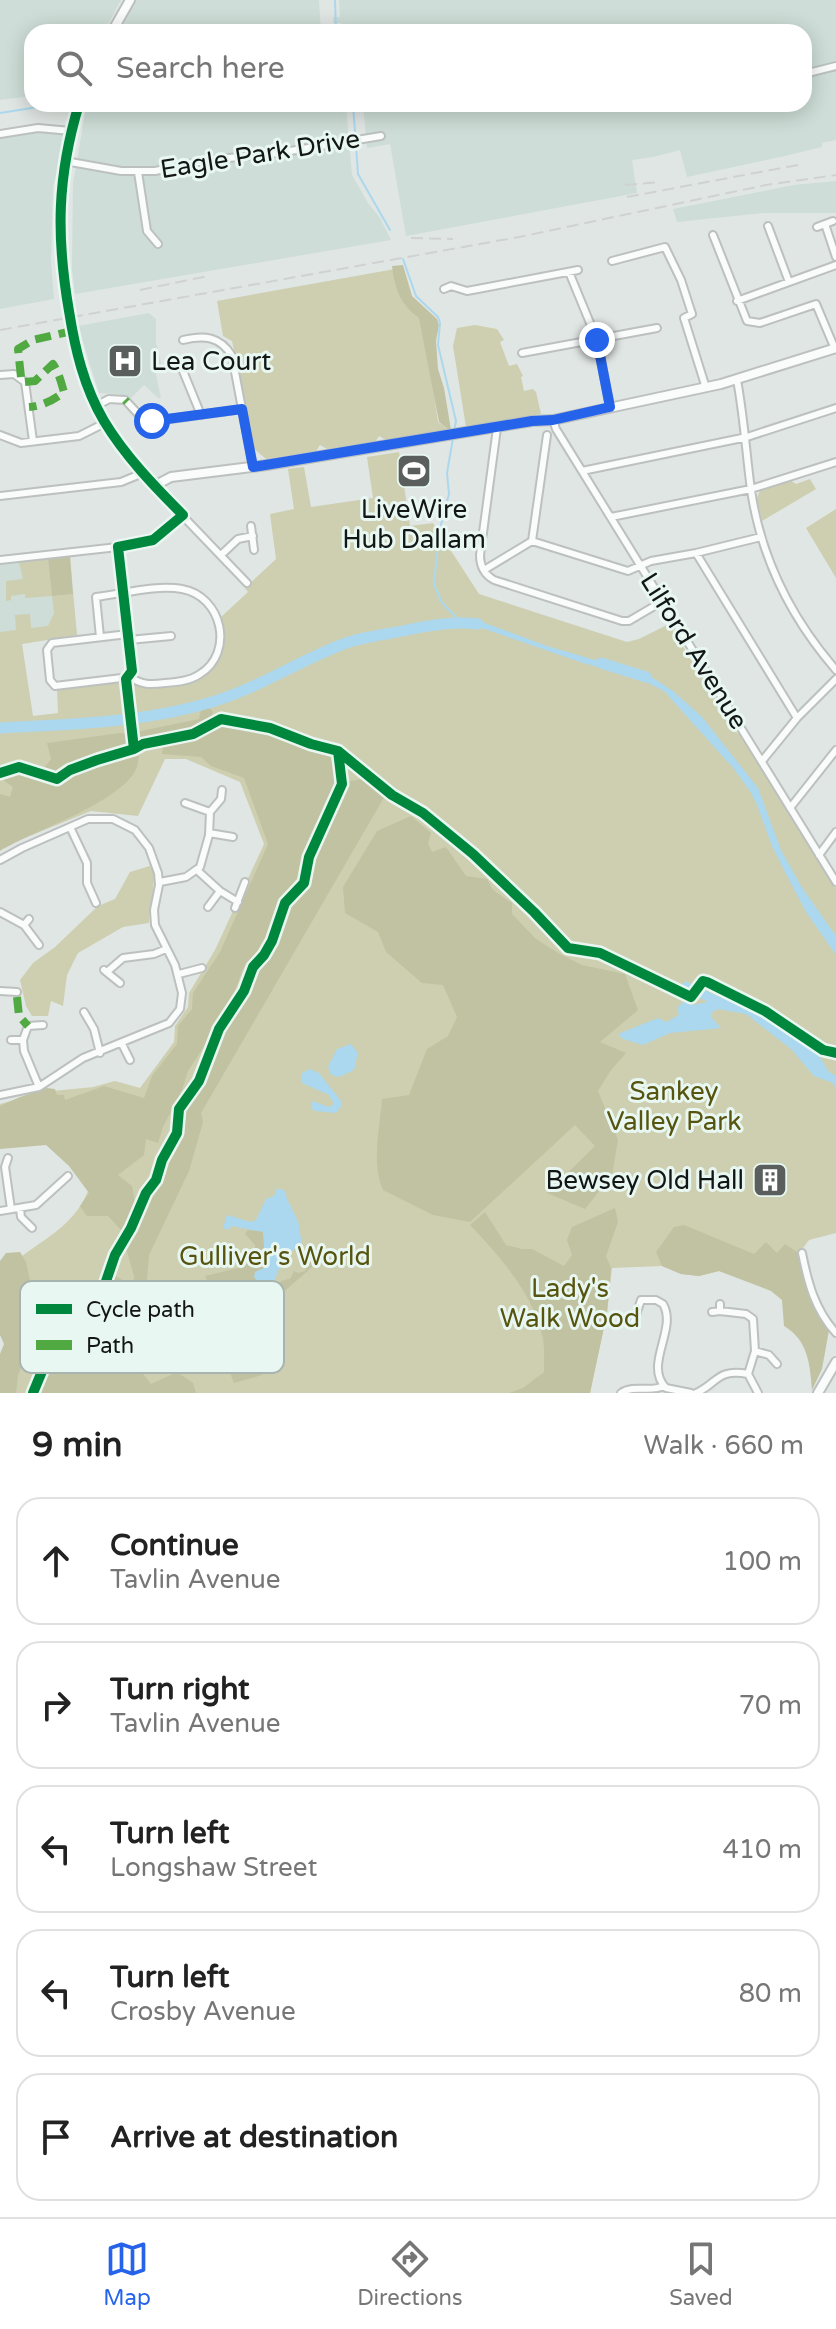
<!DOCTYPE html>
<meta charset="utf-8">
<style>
:root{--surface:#fff;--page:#f2f2f2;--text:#222;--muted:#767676;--line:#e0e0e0;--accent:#2563eb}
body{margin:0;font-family:"Varela Round",sans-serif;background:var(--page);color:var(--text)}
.stop{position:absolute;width:24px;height:24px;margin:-18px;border:6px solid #2563eb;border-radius:50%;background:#fff}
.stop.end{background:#2563eb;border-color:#fff;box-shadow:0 2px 8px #0008}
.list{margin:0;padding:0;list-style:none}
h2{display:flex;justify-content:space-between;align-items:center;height:104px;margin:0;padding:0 32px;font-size:34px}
h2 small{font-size:26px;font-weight:400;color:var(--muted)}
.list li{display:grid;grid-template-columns:52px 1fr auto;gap:24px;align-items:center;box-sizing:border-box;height:128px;margin:0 16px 16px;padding:0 16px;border:2px solid var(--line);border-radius:24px}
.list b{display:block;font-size:30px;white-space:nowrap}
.list p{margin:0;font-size:26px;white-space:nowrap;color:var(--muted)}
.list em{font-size:26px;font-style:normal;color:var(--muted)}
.icon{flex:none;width:44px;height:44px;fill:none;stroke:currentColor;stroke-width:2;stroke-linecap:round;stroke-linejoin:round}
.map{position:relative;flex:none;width:836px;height:1393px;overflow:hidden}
.search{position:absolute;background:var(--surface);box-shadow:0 4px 20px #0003;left:24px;right:24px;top:24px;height:88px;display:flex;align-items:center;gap:20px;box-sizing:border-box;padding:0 28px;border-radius:24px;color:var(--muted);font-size:30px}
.sheet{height:824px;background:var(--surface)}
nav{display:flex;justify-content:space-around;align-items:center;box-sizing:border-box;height:112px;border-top:2px solid var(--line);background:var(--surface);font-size:22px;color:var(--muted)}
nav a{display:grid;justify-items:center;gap:4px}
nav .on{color:var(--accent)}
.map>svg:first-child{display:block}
</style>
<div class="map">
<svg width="836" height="1393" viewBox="0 0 836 1393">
<rect width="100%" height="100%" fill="#e0e6e3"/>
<path fill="#ceddd7" d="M0,0H121L104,32H32V96L0,100Z
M136,0H319L321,32H120Z
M339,0H836V140L822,143V147L785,156L687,177L680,150L653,157L632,160L637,193L406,236L390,144L367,148L363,104H804V32H342L341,23H333V17H340Z
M113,104H346L352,175L368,203L380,218L391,240L75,294L72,269L73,183L86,108Z
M38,128L71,131L53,185L51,261L54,299L0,309V135Z
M836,181V213H763L677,222L673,209L794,185Z
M149,313L156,319V342L162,368L155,370L161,398H158L144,385L130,399L118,394L99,393L78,326Z
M70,556L77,635L22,644L30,709L0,711V563Z"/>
<path fill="#cdcfb0" d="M395,269L422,317L438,422L449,430L386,440L379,436L375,442L327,449L320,445L316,451L266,459L253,448L232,341L223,336L217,301Z
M475,325L497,329L504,340L500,342L509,366L517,364L523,376L521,377L524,391L533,389L536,392L541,414L466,427L453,346L457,328Z
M399,452L410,526L433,523L479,594L627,642L639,639L669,624L738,734L742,733L836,888V1233L809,1240L772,1290L719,1271L699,1276L681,1274L662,1266L612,1268L607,1313L590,1393H0V1369L22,1256C54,1233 80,1220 92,1180L53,1139L0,1140V1104L43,1092L93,1087L115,1081L140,1088L174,1042L175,1026L188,1007L189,993L215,950L264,844L240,782L186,759H165L138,816L91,811L0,848V632L16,630L15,615L30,614L31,628L48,626L54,613L52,596L25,598V594L11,596V600L6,601V581L23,579L19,562L48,559L52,596L73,594L77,635L22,644L33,716L58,713L57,690C79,687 103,683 126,683C134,683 142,688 150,688C199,686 228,668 221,617L248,592L245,588L276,559L270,514L294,509L288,469L304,467L311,507L373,498L367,457Z
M810,479L816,489L762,521L757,498L761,488L790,480L796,484Z
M836,509V578L806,528Z
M153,865C156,885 150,903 149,923L123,927L78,953L67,975L63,1006L51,1001L48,1016H32L26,1006L20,980L33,963L55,947L98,906L115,899L130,872Z"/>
<path fill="#c0c2a1" d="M403,265L412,296L437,319L439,325L436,341L438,369L444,388L451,430H449L439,422L419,318C400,304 395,289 392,266Z
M70,556L73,594L52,596L48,559Z
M209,707L213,712L208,726L202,730L142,742C139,750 139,759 137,767C124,802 32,831 0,851V794L10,797L13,787L3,780L5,773L21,769L44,780L59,782L91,764L120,757V751L89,759L69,768L58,777L41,772L51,759L47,743L120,733L135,734L141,731L199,719L201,709Z
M220,727L267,730L334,756L337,771L335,782L300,866L299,876L279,902L272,934L264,949L247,962L242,971L232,999L219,1024L188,1071L182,1090L163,1127L158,1143L146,1139L144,1155L118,1175L132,1186C136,1204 137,1219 124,1233L108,1216H87L80,1206L89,1193L69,1166L46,1145L0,1149V1106L20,1097L47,1088L55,1089L57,1095H64L65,1100L104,1086L144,1098L152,1076L177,1044L178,1026L192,1009L193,993L220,952L268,844L244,778L211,766L201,757L162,754L163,747L203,737Z
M367,778L386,794L201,1113L203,1122L189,1171L149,1255L147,1280L154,1309L167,1316H183L184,1328L139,1369L151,1384L177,1372L193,1383L196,1393H40C46,1372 54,1344 73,1332C93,1320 114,1322 130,1303L106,1287L111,1274L133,1285L134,1276L125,1245L163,1177L180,1134L182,1109L203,1078L222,1029L247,994L252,976L268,956L284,919L295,900L305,892L309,884L313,864L346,782Z
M411,816L431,833L428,844L432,852L446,847L466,876L487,879L493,890L512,903V914L536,939L560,954L582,965L625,974L638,1010L600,1042L626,1053L611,1070L598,1091L618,1140L612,1175L585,1209L547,1193L595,1146L575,1125L470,1222L433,1215L383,1190C371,1163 380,1127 382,1099L409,1095L427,1049L448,1036L457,1017L443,985L422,983L386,952L378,932L345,913L343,887L377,831Z
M615,1208L618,1222L606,1256L611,1268L607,1313L590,1393H509L523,1388L544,1372C544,1360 545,1346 542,1334C532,1293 499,1255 470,1225L485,1212L506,1245L522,1249H532L564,1266L572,1255L567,1240L572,1227Z
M684,1225L754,1254L766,1242L777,1253L785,1244L800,1254L812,1303L829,1330L822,1369L812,1390C810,1364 808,1340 784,1326L782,1300L771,1291L719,1271L699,1276L681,1274L662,1266L656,1252L674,1227Z
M248,1230L263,1231C265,1243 267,1257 264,1268L259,1272L257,1287L244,1294L235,1287L231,1290L212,1292L205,1276L242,1267L255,1260V1245L245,1234Z
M20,1252L26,1262L34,1299L45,1297L51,1306L40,1324L32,1325L26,1357L18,1375L16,1393H0V1354L4,1344L0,1335V1261L6,1253Z
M315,1255L317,1263L274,1300L284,1329L277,1332L285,1350L282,1354L258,1364L262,1375L234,1383L223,1355L221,1343L231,1318C256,1314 260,1283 290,1279L294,1271L298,1273L305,1271L308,1261Z"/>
<path fill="#abd8ee" d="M464,618L474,619L547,646L650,676L673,691L702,717L758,788L781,850L801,886L836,936V955L806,912L787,876L772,846L757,805L750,791L734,769L664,691L636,677L583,663L482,628L462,627Z
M685,981L722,998L753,1006L774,1018L819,1056L829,1072L836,1076V1090L833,1083L814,1076L791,1049L746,1014L718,1009L711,1013L712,1018L721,1028L670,1033L643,1045L623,1039L618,1034L658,1018L666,1022L679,1015L677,1008L684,1001L692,1005L708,1002L679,988Z
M351,1044L358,1053L354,1070L339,1077L331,1075L328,1067L337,1049Z
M310,1069L319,1073L341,1101L342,1105L336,1113L315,1111L311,1108L312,1101L329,1107L334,1104L329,1095L302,1083V1073Z
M277,1188L285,1191L287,1199L298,1221L302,1244C290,1251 282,1260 277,1274C275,1278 274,1283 271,1286C260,1296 247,1315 231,1319L221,1343L204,1351L194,1340V1329L200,1326L204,1336L207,1337L221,1329L220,1322L212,1317L208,1321L205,1315L214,1307L221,1314L229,1307L238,1306L244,1294L257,1287L259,1282L254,1277L255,1272L264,1268L265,1263L263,1232L231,1226L229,1230L223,1228L227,1215L251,1222L256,1220L266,1199L274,1196Z"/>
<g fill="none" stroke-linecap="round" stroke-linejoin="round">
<path stroke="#abd8ee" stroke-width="2" d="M335,0L336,32
M353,104L358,174L390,230
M0,113L57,104
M403,259L416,296L438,317L440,323L438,345L456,421L454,431
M453,438L447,473L449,494L440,528L434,584L442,603L461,622"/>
<path stroke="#abd8ee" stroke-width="11" d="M601,663L646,677
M0,728C72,724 143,723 212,702C259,688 300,660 346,643C366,636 390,634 412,629C434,625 455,621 478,624"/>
<g stroke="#bcc1bf" stroke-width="10">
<path id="minor" d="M804,74L836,66
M0,134L38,128L71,131
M65,161L121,171H155L209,160L278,153L381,136
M138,172L147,231L158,244
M825,224L836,257
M768,226L789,282
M817,227L833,221
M713,235L747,321L760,323L816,304L835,349
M612,261L665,247L681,280L692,314L684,318L706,388
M569,272L597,340L610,407
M444,289L451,286L467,291L578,270
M737,301L836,265
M183,340C204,335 220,336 232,356L253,467
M522,353L657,328
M183,371L201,415
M0,375L14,374L25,382L33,441
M737,380C744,417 746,453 751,490C761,558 791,618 836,670
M127,402L140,416L147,409
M96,406L109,399L125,400
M140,416L156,421L242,409
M553,420L556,429L836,882
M497,428L480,555C480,566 485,575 494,580L622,621H629L663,601
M0,435L21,443L79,436L105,423
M547,435L532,541L628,571L651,561L696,553L761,537
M582,471L747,437L836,408
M154,486L247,583
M0,496L121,482L143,473
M611,517L751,489L836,462
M251,526L254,550
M118,547L132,671L130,677
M696,553L797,718
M221,555L238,539L253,536
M0,560L145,544L157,539L183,515
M484,570L532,541
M128,634L52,643L47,650L50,680L55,686L130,677
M100,637L96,597C121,594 158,584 182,589C222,596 235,652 200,674C190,681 177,682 165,683C150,685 142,685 130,677
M129,640L171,636
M762,761L797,718L836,679
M185,803L210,812L221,799L222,790
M790,808L836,750
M70,827L87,863V883L96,903
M209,833L233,837
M819,855L836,832
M0,860L22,848L88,819H113L135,830L149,848L158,873L159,885L154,910L155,925L175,965L182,993L180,1009L169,1023L83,1058L39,1087L0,1095
M198,871L220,891L208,907
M160,882L186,877L200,867L209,835L210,812
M220,891L238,902
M235,908L245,882
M0,912L24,925
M29,919L24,925L39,945
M104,970L120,983
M108,971L123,958L154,954L166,949
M179,974L202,968
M0,991L17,992
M84,1012L94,1029L100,1053
M11,1040H23
M122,1044L130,1060
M39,1087L24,1051L23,1040L28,1026L43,1025
M8,1158L5,1167L11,1209
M20,1208L21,1217L32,1228
M0,1211L36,1205L68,1176
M802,1253C808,1283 815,1310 836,1333
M720,1311L746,1314L753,1319L755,1351L748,1374
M712,1312L720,1311V1304
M634,1321L641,1300H656L663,1304C678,1329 643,1365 666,1388L691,1393
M755,1351L769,1355L777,1364
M621,1393C634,1384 651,1393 663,1386
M696,1393C717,1384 717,1368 748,1374L758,1393"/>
</g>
<g stroke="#bcc1bf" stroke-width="12">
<path id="tertiary" d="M112,32L130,0
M79,104C56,178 57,238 69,314C75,347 81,378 96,408C111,436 133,462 154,486L171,477L267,465L532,421L553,420L721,384L836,348
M818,1393L836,1362"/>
</g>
<use href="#minor" stroke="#fafbfb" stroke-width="6"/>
<use href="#tertiary" stroke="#fafbfb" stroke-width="8"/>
<path stroke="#d0d2d1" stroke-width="2" stroke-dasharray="12 6" stroke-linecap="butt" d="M625,185L661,182
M627,197L803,164
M411,238L453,239
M140,290L208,276
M0,330L519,237L766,185L836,175"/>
<path stroke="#51a942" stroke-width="8" stroke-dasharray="16 8" stroke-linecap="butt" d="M21,377L18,349L33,340L72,331
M25,382L35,381L53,364C59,373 61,382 64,392C54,400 42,406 29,407
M125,400L127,402
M17,997L19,1016L28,1026"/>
<g stroke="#e9f7f2" stroke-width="15">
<path id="cycleway" d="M79,104C57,177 56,236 69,311C75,349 84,387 104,421C125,456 155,487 183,515L153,540L118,547L132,671L126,679L134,749
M0,773L19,767L57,779L70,770L97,760L134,749L143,744L193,734L221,719L270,728L311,744L338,751L392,795L423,813L473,854L534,912L568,948L600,953L691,997L703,981L707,982L765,1011L823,1050L836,1053
M33,1393L55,1340L69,1329L103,1290L115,1255L131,1228L146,1193L156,1180L162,1160L177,1133L179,1109L199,1081L219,1029L244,991L253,967L264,955L272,941L285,903L304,883L309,857L342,784L338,751"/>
</g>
<use href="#cycleway" stroke="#00873e" stroke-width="10"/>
</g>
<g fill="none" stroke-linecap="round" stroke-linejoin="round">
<path stroke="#2563eb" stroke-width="10" d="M152,421L242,409L253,467L532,421L553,420L610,407L597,340"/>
</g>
<defs>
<g id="hospital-square" transform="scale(1.8)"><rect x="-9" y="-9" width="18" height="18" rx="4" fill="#5a5f5d" stroke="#e9f7f2"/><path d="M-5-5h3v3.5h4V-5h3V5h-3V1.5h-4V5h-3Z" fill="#fff"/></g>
<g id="stadium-square" transform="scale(1.8)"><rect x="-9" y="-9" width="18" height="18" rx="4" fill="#5a5f5d" stroke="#e9f7f2"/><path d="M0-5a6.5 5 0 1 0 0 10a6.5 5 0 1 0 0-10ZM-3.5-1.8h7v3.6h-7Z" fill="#fff"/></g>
<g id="building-square" transform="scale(1.8)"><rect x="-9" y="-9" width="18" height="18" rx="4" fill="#5a5f5d" stroke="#e9f7f2"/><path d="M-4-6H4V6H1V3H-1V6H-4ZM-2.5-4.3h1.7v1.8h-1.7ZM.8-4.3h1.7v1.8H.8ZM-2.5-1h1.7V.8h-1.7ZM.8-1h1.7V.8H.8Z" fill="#fff"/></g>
</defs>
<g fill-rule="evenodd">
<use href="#hospital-square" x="125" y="361"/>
<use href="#stadium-square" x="414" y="471"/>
<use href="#building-square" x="770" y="1180"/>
</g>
<g text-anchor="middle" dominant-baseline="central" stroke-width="6" stroke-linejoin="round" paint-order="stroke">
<g font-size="26" fill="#121615" stroke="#e9f7f2">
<text transform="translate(260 154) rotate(-9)">Eagle Park Drive</text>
<text transform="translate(694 651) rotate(58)">Lilford Avenue</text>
</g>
<g font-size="26" fill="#121615" stroke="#e9f7f2" text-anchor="start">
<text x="151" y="361">Lea Court</text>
<text x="414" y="509" text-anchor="middle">LiveWire<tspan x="414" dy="30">Hub Dallam</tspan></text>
<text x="744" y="1180" text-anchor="end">Bewsey Old Hall</text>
</g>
<g font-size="26" fill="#56540f" stroke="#e9f7f2">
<text x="674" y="1091">Sankey<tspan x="674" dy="30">Valley Park</tspan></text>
<text x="275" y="1256">Gulliver's World</text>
<text x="570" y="1288">Lady's<tspan x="570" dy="30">Walk Wood</tspan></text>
</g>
</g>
<rect x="20" y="1281" width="264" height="92" rx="12" fill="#e9f7f2" stroke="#a8b4b0" stroke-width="2"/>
<rect x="36" y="1304" width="36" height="10" fill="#00873e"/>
<rect x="36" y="1340" width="36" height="10" fill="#51a942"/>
<g font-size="22" fill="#121615">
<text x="86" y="1317">Cycle path</text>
<text x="86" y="1353">Path</text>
</g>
</svg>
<div class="stop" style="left:152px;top:421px"></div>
<div class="stop end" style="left:597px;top:340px"></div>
<div class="search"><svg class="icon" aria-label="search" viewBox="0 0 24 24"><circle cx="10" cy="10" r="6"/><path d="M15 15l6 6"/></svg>Search here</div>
</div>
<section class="sheet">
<h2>9 min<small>Walk · 660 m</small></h2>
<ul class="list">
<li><svg class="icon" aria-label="ahead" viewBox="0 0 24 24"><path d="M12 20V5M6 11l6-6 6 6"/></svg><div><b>Continue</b><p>Tavlin Avenue</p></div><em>100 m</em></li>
<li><svg class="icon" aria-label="right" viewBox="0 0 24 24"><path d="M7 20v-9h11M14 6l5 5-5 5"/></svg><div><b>Turn right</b><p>Tavlin Avenue</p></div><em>70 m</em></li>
<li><svg class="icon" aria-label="left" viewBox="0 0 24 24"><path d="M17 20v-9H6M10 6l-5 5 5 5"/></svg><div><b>Turn left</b><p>Longshaw Street</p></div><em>410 m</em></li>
<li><svg class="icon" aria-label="left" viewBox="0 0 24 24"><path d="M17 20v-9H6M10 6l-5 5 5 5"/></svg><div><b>Turn left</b><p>Crosby Avenue</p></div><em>80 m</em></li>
<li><svg class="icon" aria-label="arrive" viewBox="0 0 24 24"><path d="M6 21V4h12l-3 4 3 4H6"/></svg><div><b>Arrive at destination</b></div></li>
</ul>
</section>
<nav>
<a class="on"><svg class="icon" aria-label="map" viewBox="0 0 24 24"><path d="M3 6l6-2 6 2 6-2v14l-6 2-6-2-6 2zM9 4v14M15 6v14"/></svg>Map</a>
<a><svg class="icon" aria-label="directions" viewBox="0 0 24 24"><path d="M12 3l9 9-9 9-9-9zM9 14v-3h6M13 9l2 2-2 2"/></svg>Directions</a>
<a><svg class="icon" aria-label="saved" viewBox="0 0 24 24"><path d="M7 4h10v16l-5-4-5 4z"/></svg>Saved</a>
</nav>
